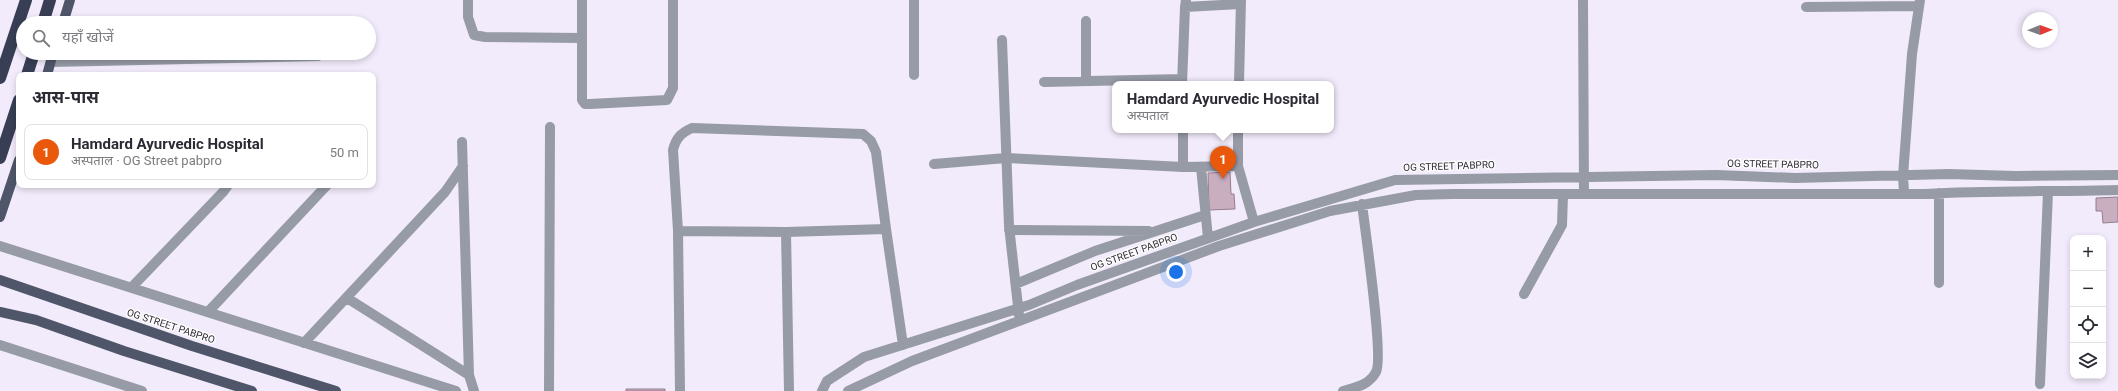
<!DOCTYPE html>
<html lang="hi">
<meta charset="utf-8">
<style>
:root{--surface:#fff;--page:#f7f7f7;--text:#2b2b33;--muted:#7c7c81;--line:#e1e1e2;--accent:#ea580c}
body{margin:0;font-family:Roboto,"Noto Sans Devanagari",sans-serif;background:var(--page);color:var(--text)}
.controls{position:absolute;right:12px;bottom:12px;display:grid;overflow:hidden;border-radius:8px;box-shadow:0 2px 6px #0003}
.controls button{width:36px;height:36px;display:grid;place-items:center;padding:0;border:0;border-bottom:1px solid var(--line);background:var(--surface);color:var(--text);font:20px sans-serif}
.compass{position:absolute;left:2022px;top:12px;width:36px;height:36px;border-radius:50%;background:var(--surface);box-shadow:0 2px 6px #0003;rotate:89deg}
.you{position:absolute;left:1176px;top:272px;width:14px;height:14px;margin:-10px;border:3px solid #fff;border-radius:50%;background:#1a73e8;box-shadow:0 0 0 6px #1a73e833}
.badge{display:grid;place-items:center;width:26px;height:26px;border-radius:50%;background:var(--accent);color:#fff;font-size:13px;font-weight:700}
.pin{position:absolute;translate:-50% -33px;filter:drop-shadow(0 1px 2px #0008)}
.pin::after{content:'';position:absolute;top:21px;width:14px;height:12px;background:inherit;clip-path:polygon(0 0,100% 0,50% 100%)}
.popup{position:absolute;left:1112px;top:81px;width:222px;height:52px;box-sizing:border-box;display:grid;place-content:center;border-radius:8px;background:var(--surface);filter:drop-shadow(0 1px 3px #0005);font-size:13px;white-space:nowrap;color:var(--muted)}
.popup b{font-size:15px;color:var(--text)}
.popup::after{content:'';position:absolute;left:50%;top:100%;margin-left:-8px;border:8px solid transparent;border-top-color:var(--surface)}
.list{margin:0;padding:0;list-style:none}
h2{display:flex;justify-content:space-between;align-items:center;height:52px;margin:0;padding:0 16px;font-size:17px}
h2 small{font-size:13px;font-weight:400;color:var(--muted)}
.list li{display:grid;grid-template-columns:26px 1fr auto;gap:12px;align-items:center;box-sizing:border-box;height:56px;margin:0 8px 8px;padding:0 8px;border:1px solid var(--line);border-radius:8px}
.list b{display:block;font-size:15px;white-space:nowrap}
.list p{margin:0;font-size:13px;white-space:nowrap;color:var(--muted)}
.list em{font-size:13px;font-style:normal;color:var(--muted)}
.icon{flex:none;width:22px;height:22px;fill:none;stroke:currentColor;stroke-width:2;stroke-linecap:round;stroke-linejoin:round}
.map{position:relative;flex:none;width:2118px;height:391px;overflow:hidden}
.search{position:absolute;background:var(--surface);box-shadow:0 2px 6px #0003;left:16px;top:16px;width:360px;height:44px;display:flex;align-items:center;gap:10px;box-sizing:border-box;padding:0 14px;border-radius:22px;color:var(--muted);font-size:15px}
.panel{position:absolute;background:var(--surface);box-shadow:0 2px 6px #0003;left:16px;top:72px;width:360px;height:116px;border-radius:8px}
.map>svg:first-child{display:block}
</style>
<div class="map">
<svg width="2118" height="391" viewBox="0 0 2118 391">
<rect width="100%" height="100%" fill="#f2ebfb"/>
<path fill="#c9aec0" stroke="#967d8d" d="M1230,172L1231,194H1234L1235,209L1209,210L1208,173Z
M2118,197V222L2103,223L2102,211H2096V198Z
M626,389H665V391H626Z"/>
<g fill="none" stroke-linecap="round" stroke-linejoin="round">
<path stroke="#979ba6" stroke-width="10" d="M468,0V17L474,35L485,37L582,38
M582,0V100L585,104H590L667,100L673,88V0
M1186,0L1185,7L1240,4
M1583,0L1584,194
M1806,7L1919,6
M1086,21V81
M1002,40L1009,226L1019,315
M51,62L318,56
M914,75V0
M1044,82L1182,79
M1182,84L1185,7
M1239,84L1241,0
M1183,130V167L1238,166
M1238,130V166L1254,222
M462,142L469,375
M934,164L1006,158L1183,167
M1201,167L1208,238
M1904,193L1903,176L1912,54L1920,0
M1939,193V283
M1009,230L1149,231
M678,231L786,232
M0,246L456,391
M1016,284L1095,251L1205,215
M131,288L223,192L228,185
M1524,294L1562,225L1563,195
M347,298L469,375L474,391
M208,312L327,185
M304,343L445,192L463,166
M0,345L142,391
M2040,384L2048,192
M549,391L550,127
M680,391L678,231L673,150C676,138 681,133 692,128L863,134L871,141L876,152L886,229
M789,391L786,232L886,229L903,345
M822,391L827,381L864,357L1029,305L1077,285L1254,222L1395,180L1716,175L1795,178L1949,174L2015,176L2118,175
M848,391L912,361L1219,246L1330,211L1416,195L1452,194H1925C1989,190 2054,192 2118,190
M1343,391C1357,387 1369,385 1376,372C1384,358 1365,229 1362,204"/>
<path stroke="#50566a" stroke-width="10" d="M63,23L70,0
M47,75L53,53
M0,217L19,160
M0,280L192,346L336,391
M0,312L36,320L124,351L252,391"/>
<path stroke="#383f54" stroke-width="12" d="M43,23L50,0
M27,75L34,53
M0,78L26,0
M0,158L19,100"/>
</g>
<g text-anchor="middle" dominant-baseline="central" stroke-width="3" stroke-linejoin="round" paint-order="stroke">
<g font-size="10" fill="#302b36" stroke="#fcfcfc">
<text transform="translate(1773 164) rotate(1)">OG STREET PABPRO</text>
<text transform="translate(1449 166) rotate(-2)">OG STREET PABPRO</text>
<text transform="translate(1134 252) rotate(-20)">OG STREET PABPRO</text>
<text transform="translate(171 326) rotate(18)">OG STREET PABPRO</text>
</g>
</g>
</svg>
<div class="controls">
<button>+</button>
<button>−</button>
<button><svg class="icon" aria-label="locate" viewBox="0 0 24 24"><circle cx="12" cy="12" r="6"/><path d="M12 2v4M12 18v4M2 12h4M18 12h4"/></svg></button>
<button><svg class="icon" aria-label="layers" viewBox="0 0 24 24"><path d="M12 4l9 5-9 5-9-5zM3 14l9 5 9-5"/></svg></button>
</div>
<svg class="compass" viewBox="-18 -18 36 36"><path d="M0-13l5 13h-10z" fill="#e53935"/><path d="M0 13l5-13h-10z" fill="#7c7c81"/></svg>
<div class="you"></div>
<div class="pin badge" style="left:1223px;top:179px">1</div>
<div class="popup"><b>Hamdard Ayurvedic Hospital</b>अस्पताल</div>
<div class="search"><svg class="icon" aria-label="search" viewBox="0 0 24 24"><circle cx="10" cy="10" r="6"/><path d="M15 15l6 6"/></svg>यहाँ खोजें</div>
<section class="panel">
<h2>आस-पास<small></small></h2>
<ul class="list">
<li><span class="badge">1</span><div><b>Hamdard Ayurvedic Hospital</b><p>अस्पताल · OG Street pabpro</p></div><em>50 m</em></li>
</ul>
</section>
</div>
